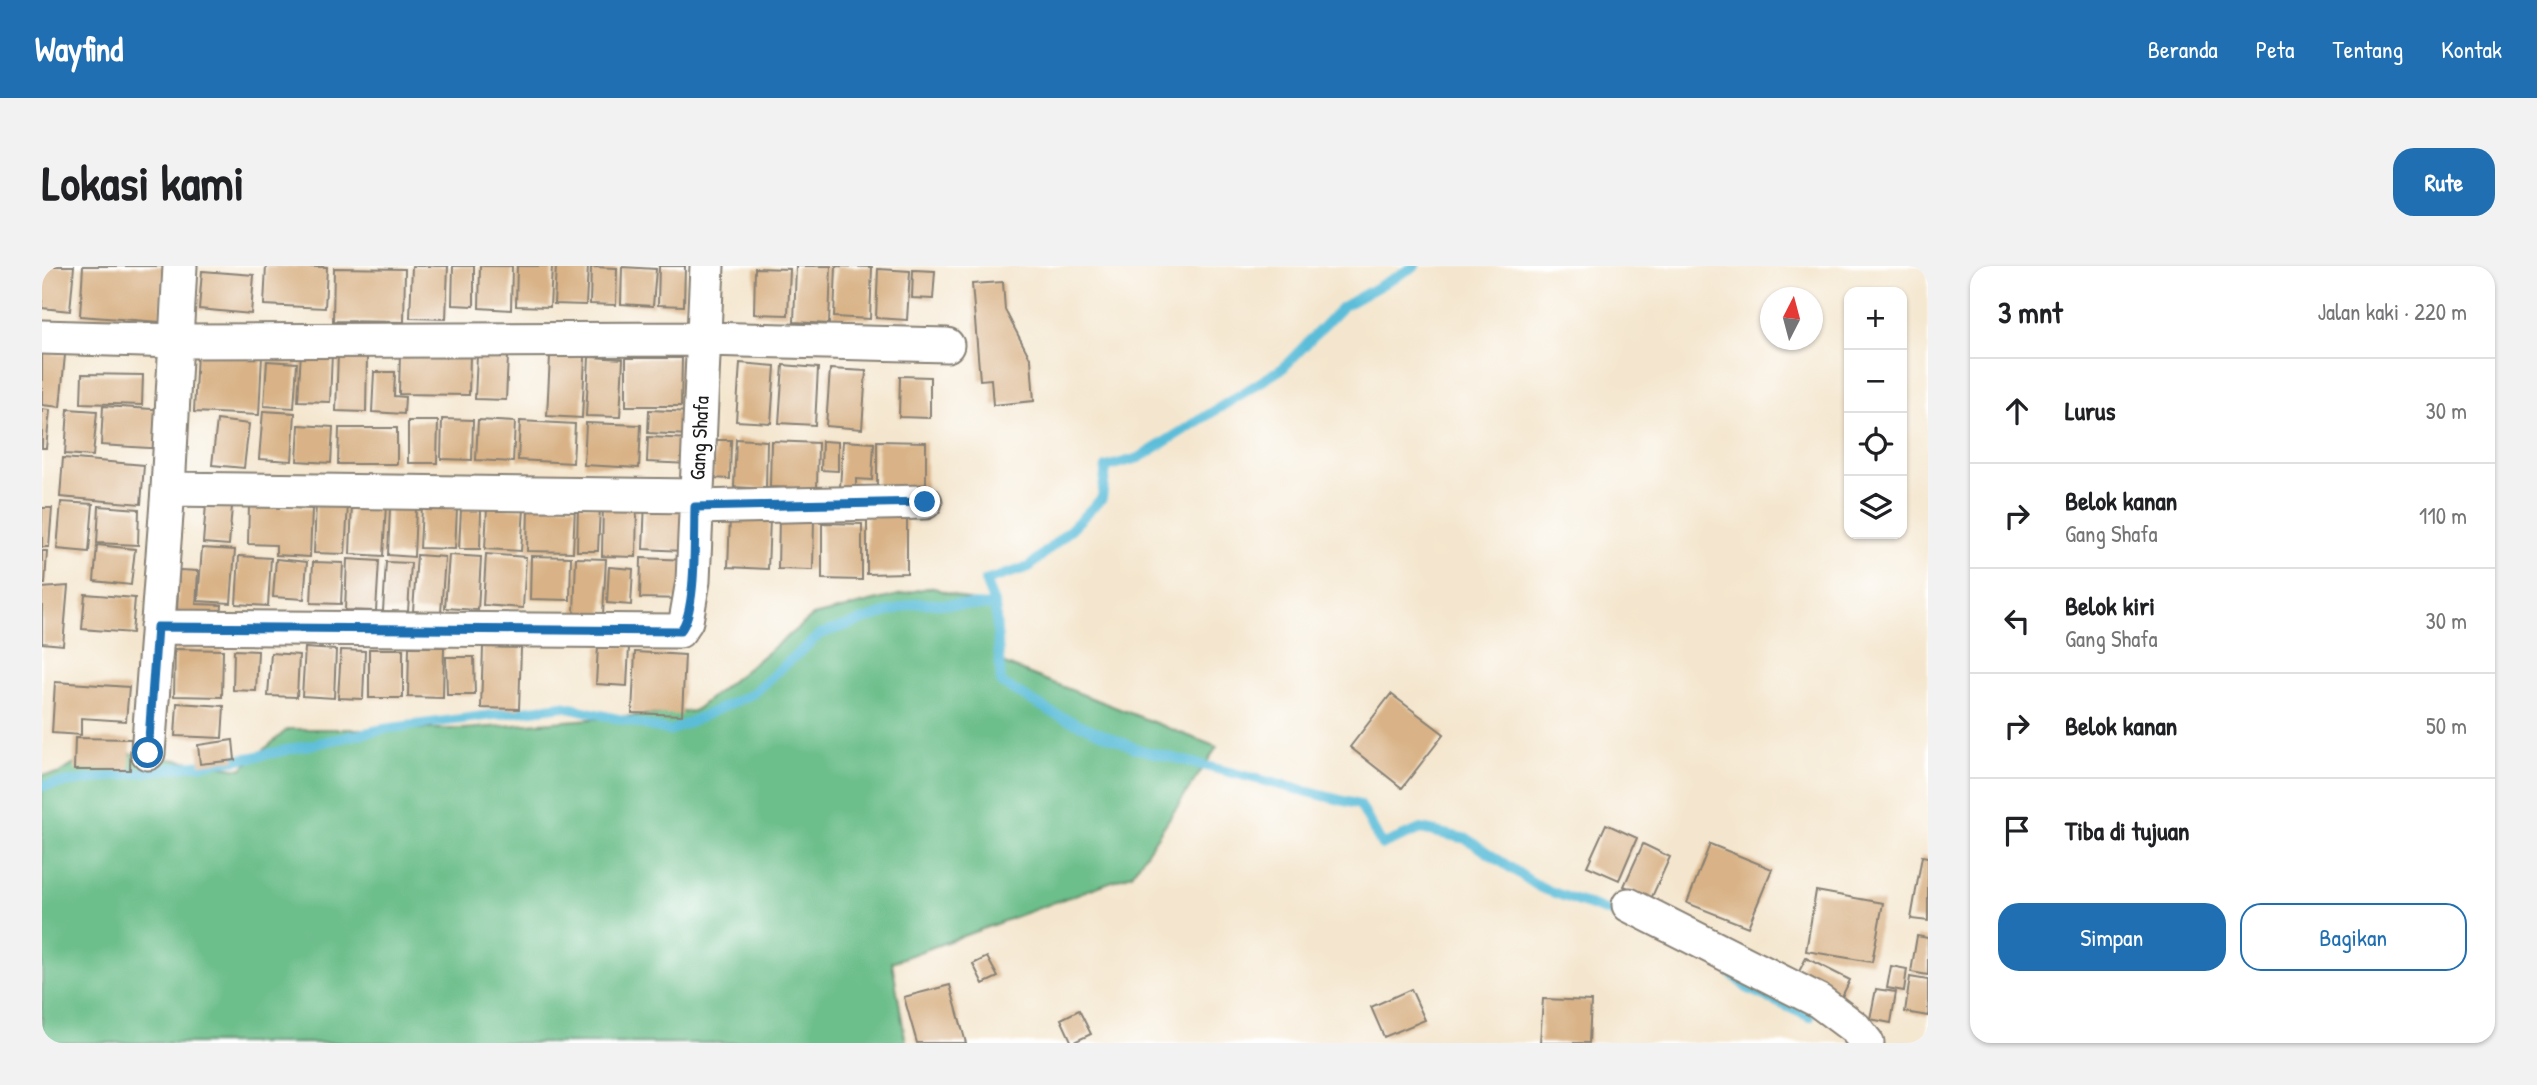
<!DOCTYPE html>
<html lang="id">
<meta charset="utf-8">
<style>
:root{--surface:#fff;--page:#f2f2f2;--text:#202124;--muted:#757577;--line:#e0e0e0;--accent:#1f6fb2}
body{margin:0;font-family:"Patrick Hand",sans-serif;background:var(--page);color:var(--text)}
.controls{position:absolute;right:21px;top:21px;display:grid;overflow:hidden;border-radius:14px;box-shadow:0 2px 5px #0004}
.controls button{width:63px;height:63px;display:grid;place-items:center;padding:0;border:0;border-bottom:2px solid var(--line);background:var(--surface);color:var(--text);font:35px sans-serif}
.compass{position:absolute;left:1718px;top:21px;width:63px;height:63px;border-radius:50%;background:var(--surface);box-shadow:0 2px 5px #0004;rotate:6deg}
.stop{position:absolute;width:21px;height:21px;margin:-16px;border:5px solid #1f6fb2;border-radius:50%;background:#fff}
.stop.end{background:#1f6fb2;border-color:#fff;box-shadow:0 2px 7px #0008}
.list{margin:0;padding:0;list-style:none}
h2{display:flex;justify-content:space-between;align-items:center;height:91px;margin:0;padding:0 28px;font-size:30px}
h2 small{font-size:23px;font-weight:400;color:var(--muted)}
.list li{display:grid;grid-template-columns:46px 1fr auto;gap:21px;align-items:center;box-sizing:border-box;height:105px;padding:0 28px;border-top:2px solid var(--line)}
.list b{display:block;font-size:26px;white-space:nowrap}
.list p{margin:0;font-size:23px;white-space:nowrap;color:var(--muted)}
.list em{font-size:23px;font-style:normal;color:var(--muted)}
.actions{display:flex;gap:14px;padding:21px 28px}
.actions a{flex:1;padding:16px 0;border:2px solid var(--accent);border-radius:21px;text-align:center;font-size:24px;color:var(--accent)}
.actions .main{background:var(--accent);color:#fff}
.icon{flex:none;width:38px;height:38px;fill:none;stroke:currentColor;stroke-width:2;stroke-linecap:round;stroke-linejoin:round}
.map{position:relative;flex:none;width:1886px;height:777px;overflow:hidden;border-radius:21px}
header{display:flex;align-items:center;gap:42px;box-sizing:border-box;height:98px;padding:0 35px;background:var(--accent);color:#fff}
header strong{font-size:33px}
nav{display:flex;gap:38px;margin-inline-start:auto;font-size:24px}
.intro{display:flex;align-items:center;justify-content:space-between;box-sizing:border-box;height:168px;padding:0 42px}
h1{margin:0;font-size:49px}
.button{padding:18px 32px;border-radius:21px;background:var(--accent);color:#fff;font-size:24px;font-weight:700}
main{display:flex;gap:42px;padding:0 42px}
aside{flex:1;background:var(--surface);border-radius:21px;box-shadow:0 2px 5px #0004}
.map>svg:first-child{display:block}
</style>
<header>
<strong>Wayfind</strong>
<nav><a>Beranda</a><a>Peta</a><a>Tentang</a><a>Kontak</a></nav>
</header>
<div class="intro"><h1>Lokasi kami</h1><a class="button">Rute</a></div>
<main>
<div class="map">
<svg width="1886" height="777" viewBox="0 0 1886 777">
<rect width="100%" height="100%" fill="#fff"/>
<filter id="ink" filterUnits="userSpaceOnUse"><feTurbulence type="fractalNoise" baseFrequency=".0143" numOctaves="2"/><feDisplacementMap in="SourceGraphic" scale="14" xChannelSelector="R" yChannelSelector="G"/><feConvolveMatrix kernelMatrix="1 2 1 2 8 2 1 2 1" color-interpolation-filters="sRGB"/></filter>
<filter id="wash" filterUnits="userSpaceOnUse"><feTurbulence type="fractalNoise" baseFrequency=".00686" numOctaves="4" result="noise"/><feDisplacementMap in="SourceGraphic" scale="28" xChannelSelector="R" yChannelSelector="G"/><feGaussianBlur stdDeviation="1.57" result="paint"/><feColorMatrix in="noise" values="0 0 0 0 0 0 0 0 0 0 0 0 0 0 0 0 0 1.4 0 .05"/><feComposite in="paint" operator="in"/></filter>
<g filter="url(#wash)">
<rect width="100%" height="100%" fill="#f4e6ce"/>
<path fill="#6cbe8a" stroke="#446d53" stroke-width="2" d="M889,321L953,343V340L960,397L1175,481L1090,608L850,696L864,777H0V509L16,508L57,483L199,503L246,463H422L652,445L771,350Z"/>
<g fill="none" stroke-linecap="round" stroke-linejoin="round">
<path stroke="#5bbdd9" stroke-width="10" d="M953,340L959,417L1011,447L1096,483L1318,539L1340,579L1379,563L1425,573L1499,622L1586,653
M0,520L212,491L342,463L521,440L628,465L710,428L778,368L874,337L953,340L943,315L987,301L1027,265L1060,232L1064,201L1097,192L1241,102L1300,41L1373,0
M1687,705L1705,722L1768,751"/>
</g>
<g id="blocks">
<path fill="#d9b387" d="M0,0H32L28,45L0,42Z
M41,0H122L118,56L38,50Z
M224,0L285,1L283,42L222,39Z
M370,0H406L404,53L368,52Z
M411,0H432V40L410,39Z
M438,0H470L469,44L437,42Z
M475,0H510L508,41L474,40Z
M514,0H546L544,39L512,38Z
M617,0H643L642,40L616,39Z
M754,0H789L787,58L752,56Z
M794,0L830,1L828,53L792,51Z
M549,1L575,2L574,39L548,38Z
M580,1L614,3L611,40L579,38Z
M292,2L363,3L362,56L291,55Z
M713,2L748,3L746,49L712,48Z
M836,3L868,5L865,54L834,52Z
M871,4L893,5L891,33L870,32Z
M160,5L212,9L209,48L157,43Z
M961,16L963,44L989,94L992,135L951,139L949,113L938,114L930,18Z
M259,86L290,87L288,136L256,135Z
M0,87L23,89L18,141L0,139Z
M155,87L220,90L217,149L152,146Z
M296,87L325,89L324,146L294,145Z
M358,87L428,89L427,129L357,128Z
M435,89L466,90L464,134L433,133Z
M508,90L543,91L540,152L505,150Z
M547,91L581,93L578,151L544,150Z
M584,92H640L639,140H584Z
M225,95L255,97L252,142L222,140Z
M698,97L733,100L729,157L694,155Z
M741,99L776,102L773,159L737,157Z
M788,103L824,105L820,163L784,160Z
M332,106H353L352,130L363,131L362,148L330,146Z
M40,108L101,109L100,139L39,137Z
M858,110L888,111V152L857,151Z
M61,140L126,144L123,183L59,179Z
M0,143L8,144L4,182H0Z
M26,143L55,145L51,190L23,188Z
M607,144L650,146L649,169L606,167Z
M221,145L253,147L250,195L217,193Z
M400,153L431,154L430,194L399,193Z
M175,154L207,158L202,202L170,199Z
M436,154L473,156L471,196L434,194Z
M366,155H396L395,197H366Z
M478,155L533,158L531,197L476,194Z
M544,157L599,159L597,202L542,199Z
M257,159L291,161L289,197L255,195Z
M297,162H355V198H296Z
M606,171L649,173L648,198L605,196Z
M694,173L725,175L724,223L692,221Z
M673,174H689L688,213L671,212Z
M729,175L776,177L775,223L728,221Z
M780,175L796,176V205L779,204Z
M801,175L832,177L830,214L814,213V223L798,222Z
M835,175L884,176V222L835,221Z
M21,192L102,199L99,238L18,231Z
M603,235L642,237L641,285L601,283Z
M19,236L51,238L47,286L15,283Z
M274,236L306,238L303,288L272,287Z
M561,236L595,237L594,291L560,290Z
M310,237L344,239L341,290L308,288Z
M164,238L190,240L187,279L161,277Z
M486,239L533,240L531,286L485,285Z
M536,239L558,240L556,285H535Z
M57,240L97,243L96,279L55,277Z
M207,240L270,243L268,291L234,289V279L206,278Z
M380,241L415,243L413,283L378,282Z
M445,241L482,243L479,285L443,283Z
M0,242H10L7,281H0Z
M348,242L374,243L372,291L346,289Z
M419,243L439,244L438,283H417Z
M865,249V307L825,308V250Z
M688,252L728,253L726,303L686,301Z
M737,252L772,253L771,304L736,303Z
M780,257L820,258V314L780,313Z
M55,279L93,283L89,319L52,315Z
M160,282L193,284L189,337L156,335Z
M0,285H5L3,318H0Z
M444,288L484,291L481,342L441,339Z
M375,289L403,291L399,347L371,345Z
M407,289L439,291L436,344L403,342Z
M197,290L229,292L226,340L194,338Z
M489,290L529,291L528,334L488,333Z
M534,292L564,293L561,349L532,348Z
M599,292L645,294L644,333L598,332Z
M234,293L265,296L262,333L231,331Z
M305,293L337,295L334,345L303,344Z
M271,296L301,297L299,338L269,337Z
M344,296L369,297L366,346L341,345Z
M567,301L591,303L589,339L565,337Z
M137,304L156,305L154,338L180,339L179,350L135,348Z
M26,320L21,379L0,377V322Z
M43,328L93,332L90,367L40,363Z
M556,380L587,381L585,420L554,418Z
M367,381H402L401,432L366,431Z
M441,381L479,382L477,443L439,442Z
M263,382L294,384L292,432L260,430Z
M133,383L181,384L180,431L132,430Z
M327,383H361V432H327Z
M192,384L216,385L214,425L191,424Z
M299,384L323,385L321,433L296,432Z
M593,386L643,389L640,449L590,447Z
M229,387L257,389L255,431L226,430Z
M404,391H432L433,429H405Z
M13,416L87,421L84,455L39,452V469L10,467Z
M1349,428L1402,468L1360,522L1308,481Z
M135,437L182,440L180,472L133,470Z
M33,472L89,473L88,504H32Z
M191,474L193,494L158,498L156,479Z
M1564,558L1595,572L1577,614L1545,600Z
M1601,578L1628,591L1609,633L1582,620Z
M1668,578L1730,603L1706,661L1645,637Z
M1880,590L1886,591V655L1869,653Z
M1774,625L1841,637L1830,696L1764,685Z
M1875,670L1886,672V709L1869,706Z
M945,691L956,711L941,718L931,698Z
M1764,692L1808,714L1796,739L1751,717Z
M1849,700L1865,703L1862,725L1845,722Z
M1868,711L1886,714V750L1863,746Z
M908,719L924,777H875L862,731Z
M1369,723L1383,754L1342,771L1329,741Z
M1834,723L1854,726L1849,757L1828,753Z
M1501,733L1549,735L1547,777H1498Z
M1037,744L1049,768L1030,777L1019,753Z"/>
</g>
</g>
<g filter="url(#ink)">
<use href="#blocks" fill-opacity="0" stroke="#888175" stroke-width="2"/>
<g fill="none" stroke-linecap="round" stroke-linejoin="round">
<g stroke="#888175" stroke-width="37">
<path id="minor" d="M0,71L135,75L663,73L905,79
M126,223L654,230
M653,241L883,236
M115,361L637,365L644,355L651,315L665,0
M106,487L126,223L138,0
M1587,639L1777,735L1813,762L1825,777"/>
</g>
<use href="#minor" stroke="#fff" stroke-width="33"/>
</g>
</g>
<g fill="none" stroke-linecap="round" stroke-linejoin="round" filter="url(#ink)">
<path stroke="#1f6fb2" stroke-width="9" d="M106,487L115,361L638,365C655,348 652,267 653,241L883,236"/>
</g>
<g text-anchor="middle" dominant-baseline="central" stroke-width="5" stroke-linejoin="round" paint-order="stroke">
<g font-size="21" fill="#1c1c1c" stroke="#fff">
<text transform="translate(657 172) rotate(-87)">Gang Shafa</text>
</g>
</g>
</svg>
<div class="controls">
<button>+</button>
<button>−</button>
<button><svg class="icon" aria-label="locate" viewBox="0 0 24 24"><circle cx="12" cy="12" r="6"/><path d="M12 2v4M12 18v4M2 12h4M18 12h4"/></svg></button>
<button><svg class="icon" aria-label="layers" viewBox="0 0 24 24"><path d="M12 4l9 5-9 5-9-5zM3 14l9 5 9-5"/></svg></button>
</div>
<svg class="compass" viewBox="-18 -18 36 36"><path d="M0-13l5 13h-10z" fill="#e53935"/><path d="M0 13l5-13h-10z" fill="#757577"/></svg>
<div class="stop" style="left:106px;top:487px"></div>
<div class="stop end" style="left:883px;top:236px"></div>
</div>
<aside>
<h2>3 mnt<small>Jalan kaki · 220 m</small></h2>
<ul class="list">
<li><svg class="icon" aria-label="ahead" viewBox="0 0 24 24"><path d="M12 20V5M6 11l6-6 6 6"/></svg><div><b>Lurus</b></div><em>30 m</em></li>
<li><svg class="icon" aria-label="right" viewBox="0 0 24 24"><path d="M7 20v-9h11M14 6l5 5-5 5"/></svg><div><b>Belok kanan</b><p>Gang Shafa</p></div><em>110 m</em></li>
<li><svg class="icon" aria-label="left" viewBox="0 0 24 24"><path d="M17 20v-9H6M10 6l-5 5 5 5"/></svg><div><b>Belok kiri</b><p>Gang Shafa</p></div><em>30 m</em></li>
<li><svg class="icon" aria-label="right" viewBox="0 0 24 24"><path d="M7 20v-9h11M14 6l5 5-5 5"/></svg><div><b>Belok kanan</b></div><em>50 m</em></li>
<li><svg class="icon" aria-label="arrive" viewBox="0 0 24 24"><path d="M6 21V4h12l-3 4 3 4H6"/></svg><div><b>Tiba di tujuan</b></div></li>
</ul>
<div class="actions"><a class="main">Simpan</a><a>Bagikan</a></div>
</aside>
</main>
